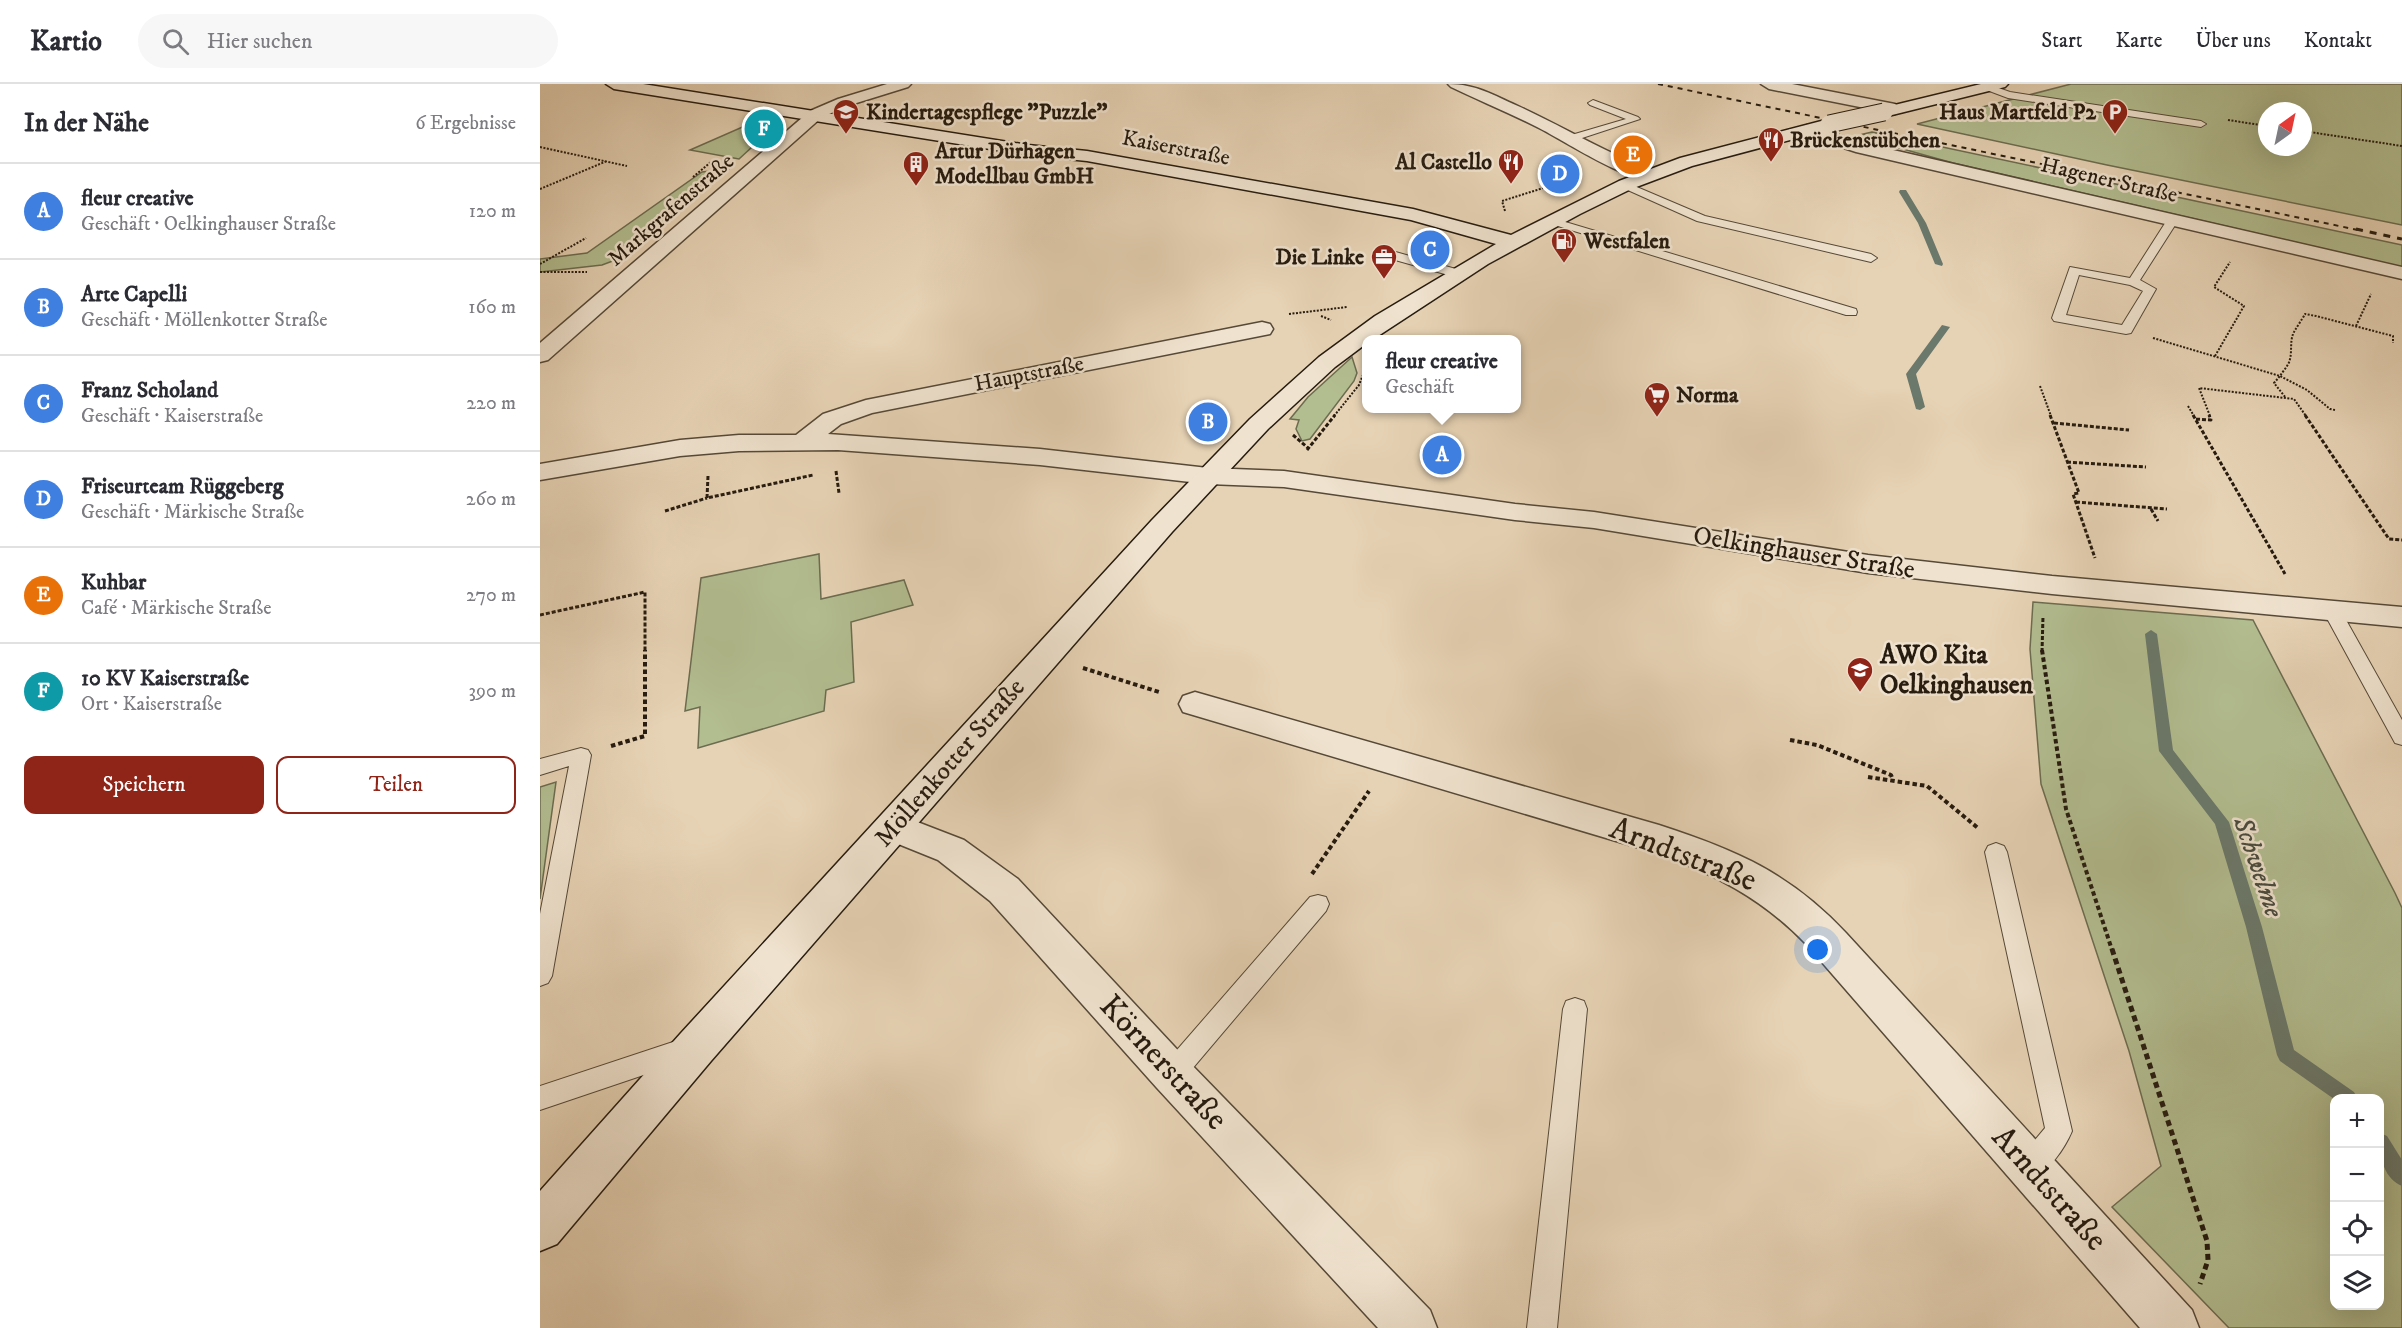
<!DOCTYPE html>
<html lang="de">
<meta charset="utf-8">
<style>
:root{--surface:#fff;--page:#f7f7f7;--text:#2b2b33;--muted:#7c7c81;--line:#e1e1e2;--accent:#8f2418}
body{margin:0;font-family:"IM FELL DW Pica",serif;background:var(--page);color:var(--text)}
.controls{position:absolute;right:18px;bottom:18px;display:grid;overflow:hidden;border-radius:12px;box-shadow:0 6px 24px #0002}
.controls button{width:54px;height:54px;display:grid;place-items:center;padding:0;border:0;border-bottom:2px solid var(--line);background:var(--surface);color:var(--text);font:30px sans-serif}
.compass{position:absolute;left:1718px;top:18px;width:54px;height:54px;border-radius:50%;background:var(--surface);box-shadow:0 6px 24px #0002;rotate:33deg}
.you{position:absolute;left:1278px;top:866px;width:21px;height:21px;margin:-15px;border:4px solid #fff;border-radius:50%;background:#1a73e8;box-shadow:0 0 0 9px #1a73e833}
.badge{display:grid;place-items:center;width:39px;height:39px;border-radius:50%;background:var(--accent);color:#fff;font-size:20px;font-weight:700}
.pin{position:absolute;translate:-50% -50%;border:3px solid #fff;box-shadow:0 2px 6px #0006}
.popup{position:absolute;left:822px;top:251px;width:159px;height:78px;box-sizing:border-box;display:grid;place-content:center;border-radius:12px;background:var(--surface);filter:drop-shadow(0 2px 4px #0005);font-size:20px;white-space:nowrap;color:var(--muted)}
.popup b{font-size:22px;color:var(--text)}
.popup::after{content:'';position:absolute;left:50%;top:100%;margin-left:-12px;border:12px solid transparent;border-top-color:var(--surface)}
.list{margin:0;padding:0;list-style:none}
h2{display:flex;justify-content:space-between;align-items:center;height:78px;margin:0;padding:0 24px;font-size:26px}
h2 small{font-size:20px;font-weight:400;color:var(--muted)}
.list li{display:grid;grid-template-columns:39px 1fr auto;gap:18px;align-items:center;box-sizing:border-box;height:96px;padding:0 24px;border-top:2px solid var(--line)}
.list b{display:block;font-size:22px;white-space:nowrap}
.list p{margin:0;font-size:20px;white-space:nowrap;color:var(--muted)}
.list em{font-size:20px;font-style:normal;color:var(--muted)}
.actions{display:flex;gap:12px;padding:18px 24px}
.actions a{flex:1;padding:14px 0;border:2px solid var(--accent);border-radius:12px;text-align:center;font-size:21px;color:var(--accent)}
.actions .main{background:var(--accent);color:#fff}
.icon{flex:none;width:33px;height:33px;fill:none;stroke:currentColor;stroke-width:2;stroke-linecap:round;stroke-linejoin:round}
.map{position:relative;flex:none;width:1862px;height:1244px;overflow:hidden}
header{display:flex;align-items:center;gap:36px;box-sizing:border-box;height:84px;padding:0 30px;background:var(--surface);border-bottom:2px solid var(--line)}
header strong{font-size:28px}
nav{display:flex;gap:33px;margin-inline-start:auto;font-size:21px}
.search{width:420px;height:54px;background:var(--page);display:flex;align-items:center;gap:15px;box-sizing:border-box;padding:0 21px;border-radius:33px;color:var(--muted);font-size:22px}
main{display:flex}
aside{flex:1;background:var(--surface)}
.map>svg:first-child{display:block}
</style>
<header>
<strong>Kartio</strong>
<div class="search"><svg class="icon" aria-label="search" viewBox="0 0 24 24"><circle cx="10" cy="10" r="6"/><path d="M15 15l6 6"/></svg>Hier suchen</div>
<nav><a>Start</a><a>Karte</a><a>Über uns</a><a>Kontakt</a></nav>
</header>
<main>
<aside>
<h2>In der Nähe<small>6 Ergebnisse</small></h2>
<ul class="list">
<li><span class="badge" style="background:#3f7fe0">A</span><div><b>fleur creative</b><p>Geschäft · Oelkinghauser Straße</p></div><em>120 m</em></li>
<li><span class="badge" style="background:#3f7fe0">B</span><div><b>Arte Capelli</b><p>Geschäft · Möllenkotter Straße</p></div><em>160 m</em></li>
<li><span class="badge" style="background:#3f7fe0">C</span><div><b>Franz Scholand</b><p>Geschäft · Kaiserstraße</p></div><em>220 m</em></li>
<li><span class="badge" style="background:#3f7fe0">D</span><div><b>Friseurteam Rüggeberg</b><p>Geschäft · Märkische Straße</p></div><em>260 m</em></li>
<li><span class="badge" style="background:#e8710a">E</span><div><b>Kuhbar</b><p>Café · Märkische Straße</p></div><em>270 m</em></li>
<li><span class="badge" style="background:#0f9aa8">F</span><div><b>10 KV Kaiserstraße</b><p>Ort · Kaiserstraße</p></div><em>390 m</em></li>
</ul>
<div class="actions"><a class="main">Speichern</a><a>Teilen</a></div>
</aside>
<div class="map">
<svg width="1862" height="1244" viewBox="0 0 1862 1244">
<rect width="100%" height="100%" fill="#e6d2b4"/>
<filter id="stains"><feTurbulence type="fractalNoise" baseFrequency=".00333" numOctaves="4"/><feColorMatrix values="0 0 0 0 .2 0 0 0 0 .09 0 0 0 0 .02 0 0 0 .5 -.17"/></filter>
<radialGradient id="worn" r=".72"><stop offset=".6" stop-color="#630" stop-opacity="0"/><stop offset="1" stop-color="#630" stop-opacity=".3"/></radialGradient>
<path fill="#b2bd90" stroke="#6c6c50" stroke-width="1.5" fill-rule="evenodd" d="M1531,0H1862V141L1567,81L1377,40ZM1727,27H1763V63H1727Z
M207,41L235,42L199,75L150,66Z
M1332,48L1862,161V183L1413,79L1334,57L1323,50Z
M189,85L86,172L62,181L0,188V175L47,169L162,88Z
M812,273L817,289L814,297L770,355L762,357L756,345L759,336L750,335L768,313Z
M279,470L281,515L364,496L373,521L311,538L314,598L286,606L284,627L158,664L160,623L145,627L161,494Z
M1493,518L1713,536L1855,809L1862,824V1244H1689L1572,1123L1621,1082L1589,967L1501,700L1490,565ZM1794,1014H1840V1222H1794Z
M16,698L0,815V703Z"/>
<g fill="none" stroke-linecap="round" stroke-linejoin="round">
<path fill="#6a796c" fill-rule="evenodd" d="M1360,106H1366L1386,139L1403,180L1402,182L1395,180L1378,139L1359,108Z
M1402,241L1410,243L1376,290L1385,323L1380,326L1376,325L1366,290Z
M1611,546L1617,550L1633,666L1689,738L1722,843L1754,966L1814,1008L1817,1014L1794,1015L1740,977L1737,971L1706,843L1675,740L1619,667L1605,550Z
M1840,1049L1847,1052L1862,1076V1102C1842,1094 1838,1067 1840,1049Z"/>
<g stroke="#564938" stroke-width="2">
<path id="service" d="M1447,0L1470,8L1661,37L1666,40L1661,43L1468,14L1444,5L1442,3Z
M1053,16L1098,33L1100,35L1036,56H1028V52L1086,35L1050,21L1048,19Z
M1085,98L1165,132L1331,170L1337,174L1331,178L1157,137L1081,103V99Z
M1633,132L1639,135L1600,196L1616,205L1591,249L1586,250L1514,237L1512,234L1530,183L1590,194L1629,133ZM1539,191L1590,201L1603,207L1582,241L1526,231Z
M1012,134L1316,225L1317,228L1316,231H1306L1008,139V135Z
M852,167L923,187L925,190L919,194L848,174V168Z
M1792,521L1798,523L1801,527L1862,636V661L1855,659L1783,527L1786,523Z
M41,664L48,666L51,671L12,892L8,899L0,902V830L29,682L0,691V675Z
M1456,759L1464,762L1467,768L1532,1047C1525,1064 1508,1089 1490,1096L1480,1092L1476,1083L1480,1074L1505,1044L1445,768L1448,762Z
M778,811L786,813L789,820L786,827L641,998L632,1002L623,998L619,990L623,982L770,813Z
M1035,914L1044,917L1047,925L1017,1244H987L1023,925L1026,917Z
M142,955L151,959L155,967L151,975L0,1026V1002Z"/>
</g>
<g stroke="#564938" stroke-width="3">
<path id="minor" d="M347,0H371L368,3L310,21L282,33L8,276L0,278V259L270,27L298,15Z
M908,0C936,0 953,11 978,22C1024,43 1067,70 1115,87L1118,91L1115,95C1091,101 1023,56 999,44C970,29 940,17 911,3Z
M1221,0H1252L1355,20L1363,25L1355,30L1229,5Z
M1267,41L1327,60L1862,183V195L1316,68L1261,50L1259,46Z
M722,238L730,240L733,245L730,250L332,329L301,340L288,350L500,365L668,384L744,387L975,420L1054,428L1328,471L1512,492L1862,523V543L1512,510L1328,489L1054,444L975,436L744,403L668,400L500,381L298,366L199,367L140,372L0,396V380L140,356L199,351H256L283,330L326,316Z
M655,608L1119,741C1196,766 1250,789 1306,849L1652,1226L1659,1244H1600L1266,860C1223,815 1172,788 1113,768L643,628L639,620L643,612Z
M354,729L424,756L478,795L647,976L890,1226L897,1244H838L617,1004L450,817L398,776L341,753L336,743L341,733Z"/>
</g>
<g stroke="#261b0f" stroke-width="3">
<path id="secondary" d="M66,0H103L488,61L547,67L873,125L971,151L1079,97L1140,74L1289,35L1297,40L1295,44L1152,82L1091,105L1040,130L948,180L832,256H827V259L795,283L728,345L632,448L171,977L17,1160L0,1167V1107L141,949L612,436L710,335L779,273L835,232L956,160L871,136L547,77L488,71L74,5Z
M1441,0H1468L1465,3L1344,33L1336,28L1338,25Z"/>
</g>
<path stroke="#261b0f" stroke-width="2" stroke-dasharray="2 1.5" stroke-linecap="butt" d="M1688,36L1727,42
M1763,47L1862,62
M0,63L87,82
M153,93L171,78
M0,105L67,77
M965,127L962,117L1016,100
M0,180L46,154
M0,188H47
M749,230L807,223
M781,232L791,236
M1816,242L1831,210
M1613,254L1740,292L1734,299L1746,314
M1675,272L1704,222L1674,203L1690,178
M1500,302L1511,332
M1648,322L1654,332
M1795,326L1790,325L1767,306L1740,292C1743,287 1749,281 1750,275C1752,267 1750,258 1753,250C1754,247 1763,234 1765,230L1776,232L1853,252V259
M794,332L819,301L823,291
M1670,332L1659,304L1754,315L1766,332"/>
<path stroke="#261b0f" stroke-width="3" stroke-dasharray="4 2" stroke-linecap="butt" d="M1510,331L1539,409L1533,410L1555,474
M1653,331L1745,490
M1765,331L1849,455L1862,456
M1656,335L1671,336L1669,331
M1514,339L1589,346
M753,351L768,364
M767,366L795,331
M1527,378L1606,383
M296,387L299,409
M168,392L167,414L273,391
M1536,418L1627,425
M1611,425L1618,437
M125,427L167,414
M0,531L105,508V568
M1502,568L1503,532"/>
<path stroke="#261b0f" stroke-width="4" stroke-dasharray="4.5 3" stroke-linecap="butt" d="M1502,566L1526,725L1572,866
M543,584L619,608
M1250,656L1277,661L1351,691L1353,696
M71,662L105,652V566
M1328,693L1387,702L1438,744
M772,790L829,707"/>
<path stroke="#261b0f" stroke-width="5" stroke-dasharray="6 4" stroke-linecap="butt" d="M1572,865L1667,1157L1668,1176L1660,1200"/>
<use href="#service" fill="#efe2ce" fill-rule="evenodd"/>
<use href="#minor" fill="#efe2ce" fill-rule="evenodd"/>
<use href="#secondary" fill="#efe2ce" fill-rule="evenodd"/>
<path stroke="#261b0f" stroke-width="2" stroke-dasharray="5 5" stroke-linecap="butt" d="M1118,0L1823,147"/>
<path stroke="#261b0f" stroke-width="3" stroke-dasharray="7 7" stroke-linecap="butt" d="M1816,145L1862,155"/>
<g stroke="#261b0f" stroke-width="19" stroke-linecap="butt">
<path id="secondary-bridge" d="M1289,40L1344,28"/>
</g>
<use href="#secondary-bridge" stroke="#efe2ce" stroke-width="17"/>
</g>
<defs>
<g id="school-pin" transform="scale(1.35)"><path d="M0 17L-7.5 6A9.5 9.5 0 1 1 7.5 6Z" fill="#8f2418" stroke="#efe2ce"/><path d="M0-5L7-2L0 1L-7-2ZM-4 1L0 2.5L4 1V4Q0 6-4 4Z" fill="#fff"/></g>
<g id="parking-pin" transform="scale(1.35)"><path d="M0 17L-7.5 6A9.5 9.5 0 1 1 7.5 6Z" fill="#8f2418" stroke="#efe2ce"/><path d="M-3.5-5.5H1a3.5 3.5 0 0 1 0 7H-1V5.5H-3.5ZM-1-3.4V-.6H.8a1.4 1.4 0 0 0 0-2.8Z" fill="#fff"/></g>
<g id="restaurant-pin" transform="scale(1.35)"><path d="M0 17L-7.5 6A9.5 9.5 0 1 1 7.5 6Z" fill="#8f2418" stroke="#efe2ce"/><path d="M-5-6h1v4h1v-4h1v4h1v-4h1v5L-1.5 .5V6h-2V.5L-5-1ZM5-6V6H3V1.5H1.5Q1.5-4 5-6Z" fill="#fff"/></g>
<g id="building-pin" transform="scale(1.35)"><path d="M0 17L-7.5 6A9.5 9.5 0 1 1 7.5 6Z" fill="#8f2418" stroke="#efe2ce"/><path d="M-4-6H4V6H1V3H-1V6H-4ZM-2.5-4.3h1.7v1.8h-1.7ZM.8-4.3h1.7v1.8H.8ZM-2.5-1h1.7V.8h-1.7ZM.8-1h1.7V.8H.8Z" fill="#fff"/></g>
<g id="fuel-pin" transform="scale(1.35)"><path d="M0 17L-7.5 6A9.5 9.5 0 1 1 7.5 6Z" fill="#8f2418" stroke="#efe2ce"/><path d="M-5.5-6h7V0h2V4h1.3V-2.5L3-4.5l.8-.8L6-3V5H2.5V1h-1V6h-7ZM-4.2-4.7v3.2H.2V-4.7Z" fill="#fff"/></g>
<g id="office-pin" transform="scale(1.35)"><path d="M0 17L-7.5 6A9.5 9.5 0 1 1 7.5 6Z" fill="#8f2418" stroke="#efe2ce"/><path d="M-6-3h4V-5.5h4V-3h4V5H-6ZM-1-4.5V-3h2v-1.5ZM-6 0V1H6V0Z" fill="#fff"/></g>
<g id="supermarket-pin" transform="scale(1.35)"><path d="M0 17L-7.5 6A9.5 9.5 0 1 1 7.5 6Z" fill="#8f2418" stroke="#efe2ce"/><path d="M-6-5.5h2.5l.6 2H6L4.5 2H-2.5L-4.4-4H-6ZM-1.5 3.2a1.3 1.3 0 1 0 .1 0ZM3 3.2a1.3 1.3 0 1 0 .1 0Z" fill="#fff"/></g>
</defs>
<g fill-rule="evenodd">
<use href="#school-pin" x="306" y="28"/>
<use href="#parking-pin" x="1575" y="28"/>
<use href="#restaurant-pin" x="1231" y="56"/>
<use href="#restaurant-pin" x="971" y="78"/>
<use href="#building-pin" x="376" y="80"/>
<use href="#fuel-pin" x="1024" y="157"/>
<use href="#office-pin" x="844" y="173"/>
<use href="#supermarket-pin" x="1117" y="311"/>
<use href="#school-pin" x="1320" y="586"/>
</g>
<g text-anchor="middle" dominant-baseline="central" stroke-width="5" stroke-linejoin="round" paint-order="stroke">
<g font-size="22" font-weight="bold" fill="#261b0f" stroke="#efe2ce" text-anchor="start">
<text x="326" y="28">Kindertagespflege "Puzzle"</text>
<text x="1556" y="28" text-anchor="end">Haus Martfeld P2</text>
<text x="1250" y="56">Brückenstübchen</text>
<text x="395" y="67">Artur Dürhagen<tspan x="395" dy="25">Modellbau GmbH</tspan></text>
<text x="952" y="78" text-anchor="end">Al Castello</text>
<text x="1044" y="157">Westfalen</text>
<text x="824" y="173" text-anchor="end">Die Linke</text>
<text x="1136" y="311">Norma</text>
</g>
<g font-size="22" fill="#261b0f" stroke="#efe2ce">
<text transform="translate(636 64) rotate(11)">Kaiserstraße</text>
<text transform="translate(1569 96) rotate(13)">Hagener Straße</text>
<text transform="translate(131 126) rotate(-41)">Markgrafenstraße</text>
<text transform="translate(489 290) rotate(-11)">Hauptstraße</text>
</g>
<g font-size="26" fill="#261b0f" stroke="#efe2ce">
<text transform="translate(1264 469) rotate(9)">Oelkinghauser Straße</text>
<text transform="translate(410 679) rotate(-49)">Möllenkotter Straße</text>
</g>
<g font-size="26" font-weight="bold" fill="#261b0f" stroke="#efe2ce" text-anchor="start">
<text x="1340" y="571">AWO Kita<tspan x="1340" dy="30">Oelkinghausen</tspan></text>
</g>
<g font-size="27" font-style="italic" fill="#484a3e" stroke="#efe2ce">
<text transform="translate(1718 783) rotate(71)">Schwelme</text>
</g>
<g font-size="32" fill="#261b0f" stroke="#efe2ce">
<text transform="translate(1143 771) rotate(21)">Arndtstraße</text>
<text transform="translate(623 979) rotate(47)">Körnerstraße</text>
<text transform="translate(1509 1105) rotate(48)">Arndtstraße</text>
</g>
</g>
<rect width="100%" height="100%" filter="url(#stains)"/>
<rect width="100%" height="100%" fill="url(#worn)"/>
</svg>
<div class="controls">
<button>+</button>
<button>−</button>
<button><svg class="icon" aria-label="locate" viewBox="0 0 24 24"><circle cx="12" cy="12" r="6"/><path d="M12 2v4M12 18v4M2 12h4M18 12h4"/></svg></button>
<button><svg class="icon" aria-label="layers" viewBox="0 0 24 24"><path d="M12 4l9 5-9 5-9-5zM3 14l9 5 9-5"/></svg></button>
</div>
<svg class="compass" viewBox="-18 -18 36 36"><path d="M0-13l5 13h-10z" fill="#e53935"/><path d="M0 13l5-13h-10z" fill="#7c7c81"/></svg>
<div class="you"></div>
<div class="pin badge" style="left:902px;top:371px;background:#3f7fe0">A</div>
<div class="popup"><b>fleur creative</b>Geschäft</div>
<div class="pin badge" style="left:668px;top:338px;background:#3f7fe0">B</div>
<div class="pin badge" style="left:890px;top:166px;background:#3f7fe0">C</div>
<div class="pin badge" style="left:1020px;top:90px;background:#3f7fe0">D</div>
<div class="pin badge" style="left:1093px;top:71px;background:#e8710a">E</div>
<div class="pin badge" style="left:224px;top:45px;background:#0f9aa8">F</div>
</div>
</main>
